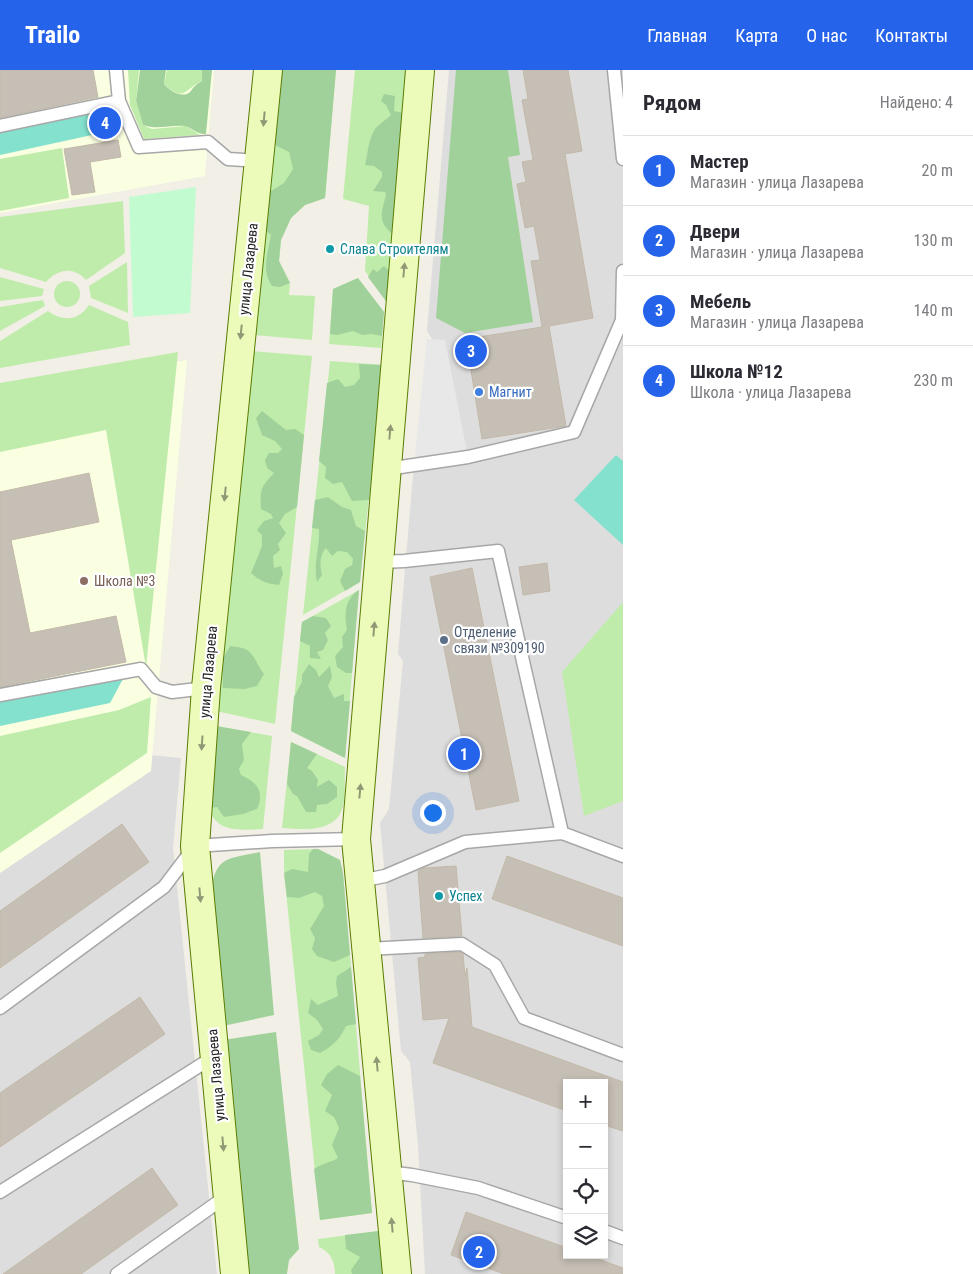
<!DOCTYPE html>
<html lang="ru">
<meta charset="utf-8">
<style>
:root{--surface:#fff;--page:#f7f7f7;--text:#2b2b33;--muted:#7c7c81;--line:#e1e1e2;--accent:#2563eb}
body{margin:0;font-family:"Roboto Condensed",sans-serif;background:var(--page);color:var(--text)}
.controls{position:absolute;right:15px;bottom:15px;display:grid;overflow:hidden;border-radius:0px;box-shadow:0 2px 8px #0003}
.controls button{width:45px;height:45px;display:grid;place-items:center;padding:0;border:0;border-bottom:1px solid var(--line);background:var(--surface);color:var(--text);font:25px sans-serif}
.you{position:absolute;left:432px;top:742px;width:18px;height:18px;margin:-12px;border:4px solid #fff;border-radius:50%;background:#1a73e8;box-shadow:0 0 0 8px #1a73e833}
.badge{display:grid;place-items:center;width:32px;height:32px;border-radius:50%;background:var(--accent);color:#fff;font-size:16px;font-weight:700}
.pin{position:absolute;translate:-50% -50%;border:2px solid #fff;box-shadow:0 1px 5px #0006}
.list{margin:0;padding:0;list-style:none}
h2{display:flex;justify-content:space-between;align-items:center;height:65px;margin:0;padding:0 20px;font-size:21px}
h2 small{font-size:16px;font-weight:400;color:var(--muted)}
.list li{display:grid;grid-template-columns:32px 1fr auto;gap:15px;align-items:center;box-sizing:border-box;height:70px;padding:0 20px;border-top:1px solid var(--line)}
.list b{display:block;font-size:19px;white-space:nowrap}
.list p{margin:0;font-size:16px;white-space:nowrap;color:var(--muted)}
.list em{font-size:16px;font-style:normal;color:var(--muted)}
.icon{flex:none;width:28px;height:28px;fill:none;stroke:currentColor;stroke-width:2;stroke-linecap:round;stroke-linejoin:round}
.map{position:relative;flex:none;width:623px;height:1204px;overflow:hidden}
header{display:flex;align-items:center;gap:30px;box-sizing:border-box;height:70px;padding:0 25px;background:var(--accent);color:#fff}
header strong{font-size:24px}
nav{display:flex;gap:28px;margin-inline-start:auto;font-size:18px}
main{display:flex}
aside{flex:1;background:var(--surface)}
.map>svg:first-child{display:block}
</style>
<header>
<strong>Trailo</strong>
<nav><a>Главная</a><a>Карта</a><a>О нас</a><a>Контакты</a></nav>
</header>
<main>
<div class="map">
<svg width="623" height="1204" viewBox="0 0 623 1204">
<rect width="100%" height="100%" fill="#f1efe6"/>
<path fill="#dedddd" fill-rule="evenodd" d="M449,0H623V1204H425L418,1076L410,992L401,981L380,753L389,739L403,591L398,584L412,416L419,358L434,272L427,261ZM567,1013H604V1185H567Z
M149,685L181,688L173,778L217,1204H0V785Z"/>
<path fill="#faffe1" d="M0,0H214L205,106L0,143Z
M187,290L151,701L0,803V321Z"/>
<path fill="#c0ecab" d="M128,0H139L136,31L143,55L152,59L186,56L200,65L144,69L130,35Z
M167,0H202V11C184,19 185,33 164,14Z
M279,0H336L325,128L305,135L291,148L281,170L279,191L290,213L289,225L315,226L312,270L253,265Z
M355,0H408L388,234L365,201L369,136L343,129Z
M62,78L69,128L0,141V89Z
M123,131L125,183L86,210C73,196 58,199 46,212L0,198V147Z
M127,192L128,243L91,228L89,216Z
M0,207L44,219L42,226L0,231Z
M358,208L384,242L381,278L329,274L333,219Z
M54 224a13 13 0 1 1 26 0a13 13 0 1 1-26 0Z
M43,230L45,236L0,261V237Z
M89,235L128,252L130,275L0,298V271L48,241C63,252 78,251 89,235Z
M252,281L312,286L275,654L216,641Z
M178,282L146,597L106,360L0,382V313Z
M330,291L383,295L360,512L303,545Z
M359,520L345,688L291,661L302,552Z
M623,532V731L584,746L562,602Z
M151,627L147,683L0,783V666L119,640Z
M216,656L272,666L263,759C243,760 219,763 210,742Z
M291,672L345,697C344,711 347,731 340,744C329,763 300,759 282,758Z
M318,779L340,790L343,803L372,1143L320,1150L284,803V780Z
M379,1161L383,1204H335C335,1191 330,1182 319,1177L318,1169Z"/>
<path fill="#a1d19a" d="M140,0H166L164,14C169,20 182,29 190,22C194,17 196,14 202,11V0H212L206,64C197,65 192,57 184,56C169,55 157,60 143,55L136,31Z
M279,0H336L325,128L305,135L291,148L281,170L279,191L290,213L280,217L272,216C261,200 268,183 271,165L263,158L266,124L284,113L293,99L289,82L271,73Z
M456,0H508L520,85L508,87L533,252L465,263L436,248Z
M384,24L395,26L394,41L404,43L394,165C377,152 381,144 386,125L385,122L373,121L382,107V102L374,96L365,95C368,83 368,70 375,59C379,54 386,50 391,45L386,35L381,31Z
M384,196L391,202L388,234L368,207L373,199L377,202Z
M358,208L384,242L382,266L371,264L362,265L353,261L337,265L330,264L333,219Z
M359,294L383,295L369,430L352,431L342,412L333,414L325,408L326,397L319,391L327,313L338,309L345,317L354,315L360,308Z
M262,341L286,360L295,359L304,365L297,437L285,444L279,453L286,463L278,474L280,480L273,486L274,498L281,496L283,504L279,515C267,514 260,511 251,503L262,476V465L257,460L264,451L273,448L271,444L261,439C260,419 260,418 274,403L267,398L265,390L269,383H278L282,379L275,371L262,365L256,348Z
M328,427L342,437L351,440L356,456L365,461L360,512L345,521L340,511L345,499L352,495L353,489L347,482L338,481L332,486L326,478C319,486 320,495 322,505L317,512C313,492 320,478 319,459L312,458L315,430Z
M359,520L352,603H346L337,597L335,586L343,577L342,567L347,560C344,544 345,528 359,520Z
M313,546L326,548L331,556L325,563L328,570L323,580L317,582L321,589L310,588V576L300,571L302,552Z
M230,576C235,577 243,577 247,580C255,585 258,597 264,604L257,616L245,619L223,618L222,590Z
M309,594L316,600L319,607L330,596L332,607L328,616L334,628L344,624V631H350L345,688L291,661L294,627L302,612V605Z
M216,656L251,662L242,674L244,690L239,699L241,705C257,712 265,722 257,739L243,744L224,747L217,737L210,738Z
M291,672L317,684L307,698L312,701L318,710L317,717L329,710L337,717V727L327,734L317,735L316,742H306L297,726L293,724L287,714Z
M313,779H318L340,790L343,803L350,885L334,892L317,886L312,879L315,868L310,859L324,836L322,826L315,822L299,828L287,827L284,803L292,799L308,802L309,784Z
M260,782L274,945L223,956L209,826C217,786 223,790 260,782Z
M351,897L356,954L346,956C340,969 333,976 320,983L311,980L308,971L319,965L323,959L317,950L308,943L311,929L318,935L338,926L336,913L337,906Z
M276,962L299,1179L289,1190L287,1204H245L223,970Z
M338,995L360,1006L372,1143L320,1150L314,1099C322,1093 330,1093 338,1088L332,1075L339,1058L334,1047L325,1041L332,1025L321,1015L327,1004Z
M379,1161L383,1204H352L351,1200L360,1187L346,1179L345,1165Z"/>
<path fill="#c3fbd1" d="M196,117L190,243L133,247L129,127Z"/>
<path fill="#83e1cd" d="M88,42L92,65L0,85V61Z
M616,385L623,391V475L574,430Z
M118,606L123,609L110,633L0,656V631Z"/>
<path fill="#e8e8e8" d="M427,269L445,270L468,387L414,394Z"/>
<path fill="#c6bfb5" stroke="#c3b9a8" d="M0,0H93L98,27L0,48Z
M523,0H568L582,81L565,84L593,248L549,256L566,356L482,369L466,269L542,257L531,191L540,190L534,156L525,158L517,114L526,112L522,92L533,90L522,30L528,29Z
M118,70L121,87L90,92L95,122L72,125L64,79Z
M89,403L99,452L11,470L30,563L116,546L126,592L0,617V422Z
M547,493L550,521L523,525L519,497Z
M472,498L519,731L476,740L430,507Z
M122,754L149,792L0,898V841Z
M507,786L623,828V876L492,829Z
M456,796L462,866L423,868L418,801L424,798Z
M460,882L463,884L465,906L467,898L472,957L623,1012V1061L604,1055V1013H567V1041L433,993L449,948L423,950L418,888L425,887V884Z
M140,927L165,964L0,1077V1023Z
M152,1098L178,1135L81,1204H3Z
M466,1142L567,1178V1185H587L623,1198V1204H504L451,1185Z"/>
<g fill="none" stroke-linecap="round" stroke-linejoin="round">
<g stroke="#a7a7a7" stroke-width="15">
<path id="lane" d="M116,0L119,31L139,77L208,72L228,89L260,91
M614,0L623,89
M0,56L119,31
M387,399L468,387L574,362L622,250L623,201
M380,492L404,491L498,481L562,763
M0,625L141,599L156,617L172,622L206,618
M360,811L385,806L465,772L562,763L623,786
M367,879L462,874L495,895L524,948L623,985
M0,938L164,817L195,776L272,771L356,769
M387,1102L412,1105L478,1118L567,1148
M0,1122L215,986
M604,1161L623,1168
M117,1204L228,1125"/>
</g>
<g stroke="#597c02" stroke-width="30">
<path id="secondary" d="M235,1204L195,776L206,618L268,0
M397,1204L356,769L420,0"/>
</g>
<use href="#lane" stroke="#fff" stroke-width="12"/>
<use href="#secondary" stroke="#ecfbba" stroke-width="28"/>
</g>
<defs><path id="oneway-solid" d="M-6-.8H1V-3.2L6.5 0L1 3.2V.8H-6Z" transform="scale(1.25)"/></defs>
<g fill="#909875">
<use href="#oneway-solid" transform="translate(264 49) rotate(95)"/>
<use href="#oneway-solid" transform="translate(404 200) rotate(-85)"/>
<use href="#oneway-solid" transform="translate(241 262) rotate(96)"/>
<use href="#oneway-solid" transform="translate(390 362) rotate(-85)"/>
<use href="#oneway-solid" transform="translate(225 424) rotate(96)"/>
<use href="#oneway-solid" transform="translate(374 559) rotate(-85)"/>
<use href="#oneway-solid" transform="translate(202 673) rotate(94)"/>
<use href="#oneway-solid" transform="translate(360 721) rotate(-85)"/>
<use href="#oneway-solid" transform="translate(200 825) rotate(85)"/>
<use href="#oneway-solid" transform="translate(377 994) rotate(-95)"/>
<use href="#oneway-solid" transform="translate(223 1074) rotate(85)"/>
<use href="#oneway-solid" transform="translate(392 1155) rotate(-95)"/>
</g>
<g fill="#0f9aa8" stroke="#fff" stroke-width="2">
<circle cx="330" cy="179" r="5"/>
<circle cx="439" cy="826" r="5"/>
</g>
<circle fill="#3f7fe0" stroke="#fff" stroke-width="2" cx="479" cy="322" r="5"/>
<circle fill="#8d6e63" stroke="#fff" stroke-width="2" cx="84" cy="511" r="5"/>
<circle fill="#5c6f8a" stroke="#fff" stroke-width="2" cx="444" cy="570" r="5"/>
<g text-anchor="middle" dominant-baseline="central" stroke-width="4.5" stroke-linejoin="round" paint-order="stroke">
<g font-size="14" fill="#0d838f" stroke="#fff" text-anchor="start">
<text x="340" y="179">Слава Строителям</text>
<text x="449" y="826">Успех</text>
</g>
<g font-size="14" fill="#202020" stroke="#fff">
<text transform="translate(248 199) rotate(-84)">улица Лазарева</text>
<text transform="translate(208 602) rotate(-85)">улица Лазарева</text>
<text transform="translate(216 1005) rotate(-95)">улица Лазарева</text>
</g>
<g font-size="14" fill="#366cbe" stroke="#fff" text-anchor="start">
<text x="489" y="322">Магнит</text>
</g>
<g font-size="14" fill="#785e54" stroke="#fff" text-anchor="start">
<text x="94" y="511">Школа №3</text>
</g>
<g font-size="14" fill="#4e5e75" stroke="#fff" text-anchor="start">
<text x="454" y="562">Отделение<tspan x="454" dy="16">связи №309190</tspan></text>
</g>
</g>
</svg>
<div class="controls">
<button>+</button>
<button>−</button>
<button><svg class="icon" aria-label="locate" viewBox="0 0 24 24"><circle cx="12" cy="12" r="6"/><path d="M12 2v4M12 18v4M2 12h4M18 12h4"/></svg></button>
<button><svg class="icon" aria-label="layers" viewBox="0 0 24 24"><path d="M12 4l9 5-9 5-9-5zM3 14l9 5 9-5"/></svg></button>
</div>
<div class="you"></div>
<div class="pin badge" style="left:464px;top:684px">1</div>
<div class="pin badge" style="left:479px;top:1182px">2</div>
<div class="pin badge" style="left:471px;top:281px">3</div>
<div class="pin badge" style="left:105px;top:53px">4</div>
</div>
<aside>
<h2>Рядом<small>Найдено: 4</small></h2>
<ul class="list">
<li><span class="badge">1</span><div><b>Мастер</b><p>Магазин · улица Лазарева</p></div><em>20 m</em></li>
<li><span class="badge">2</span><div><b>Двери</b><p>Магазин · улица Лазарева</p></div><em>130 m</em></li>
<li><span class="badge">3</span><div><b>Мебель</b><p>Магазин · улица Лазарева</p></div><em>140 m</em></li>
<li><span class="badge">4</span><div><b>Школа №12</b><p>Школа · улица Лазарева</p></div><em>230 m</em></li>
</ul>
</aside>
</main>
